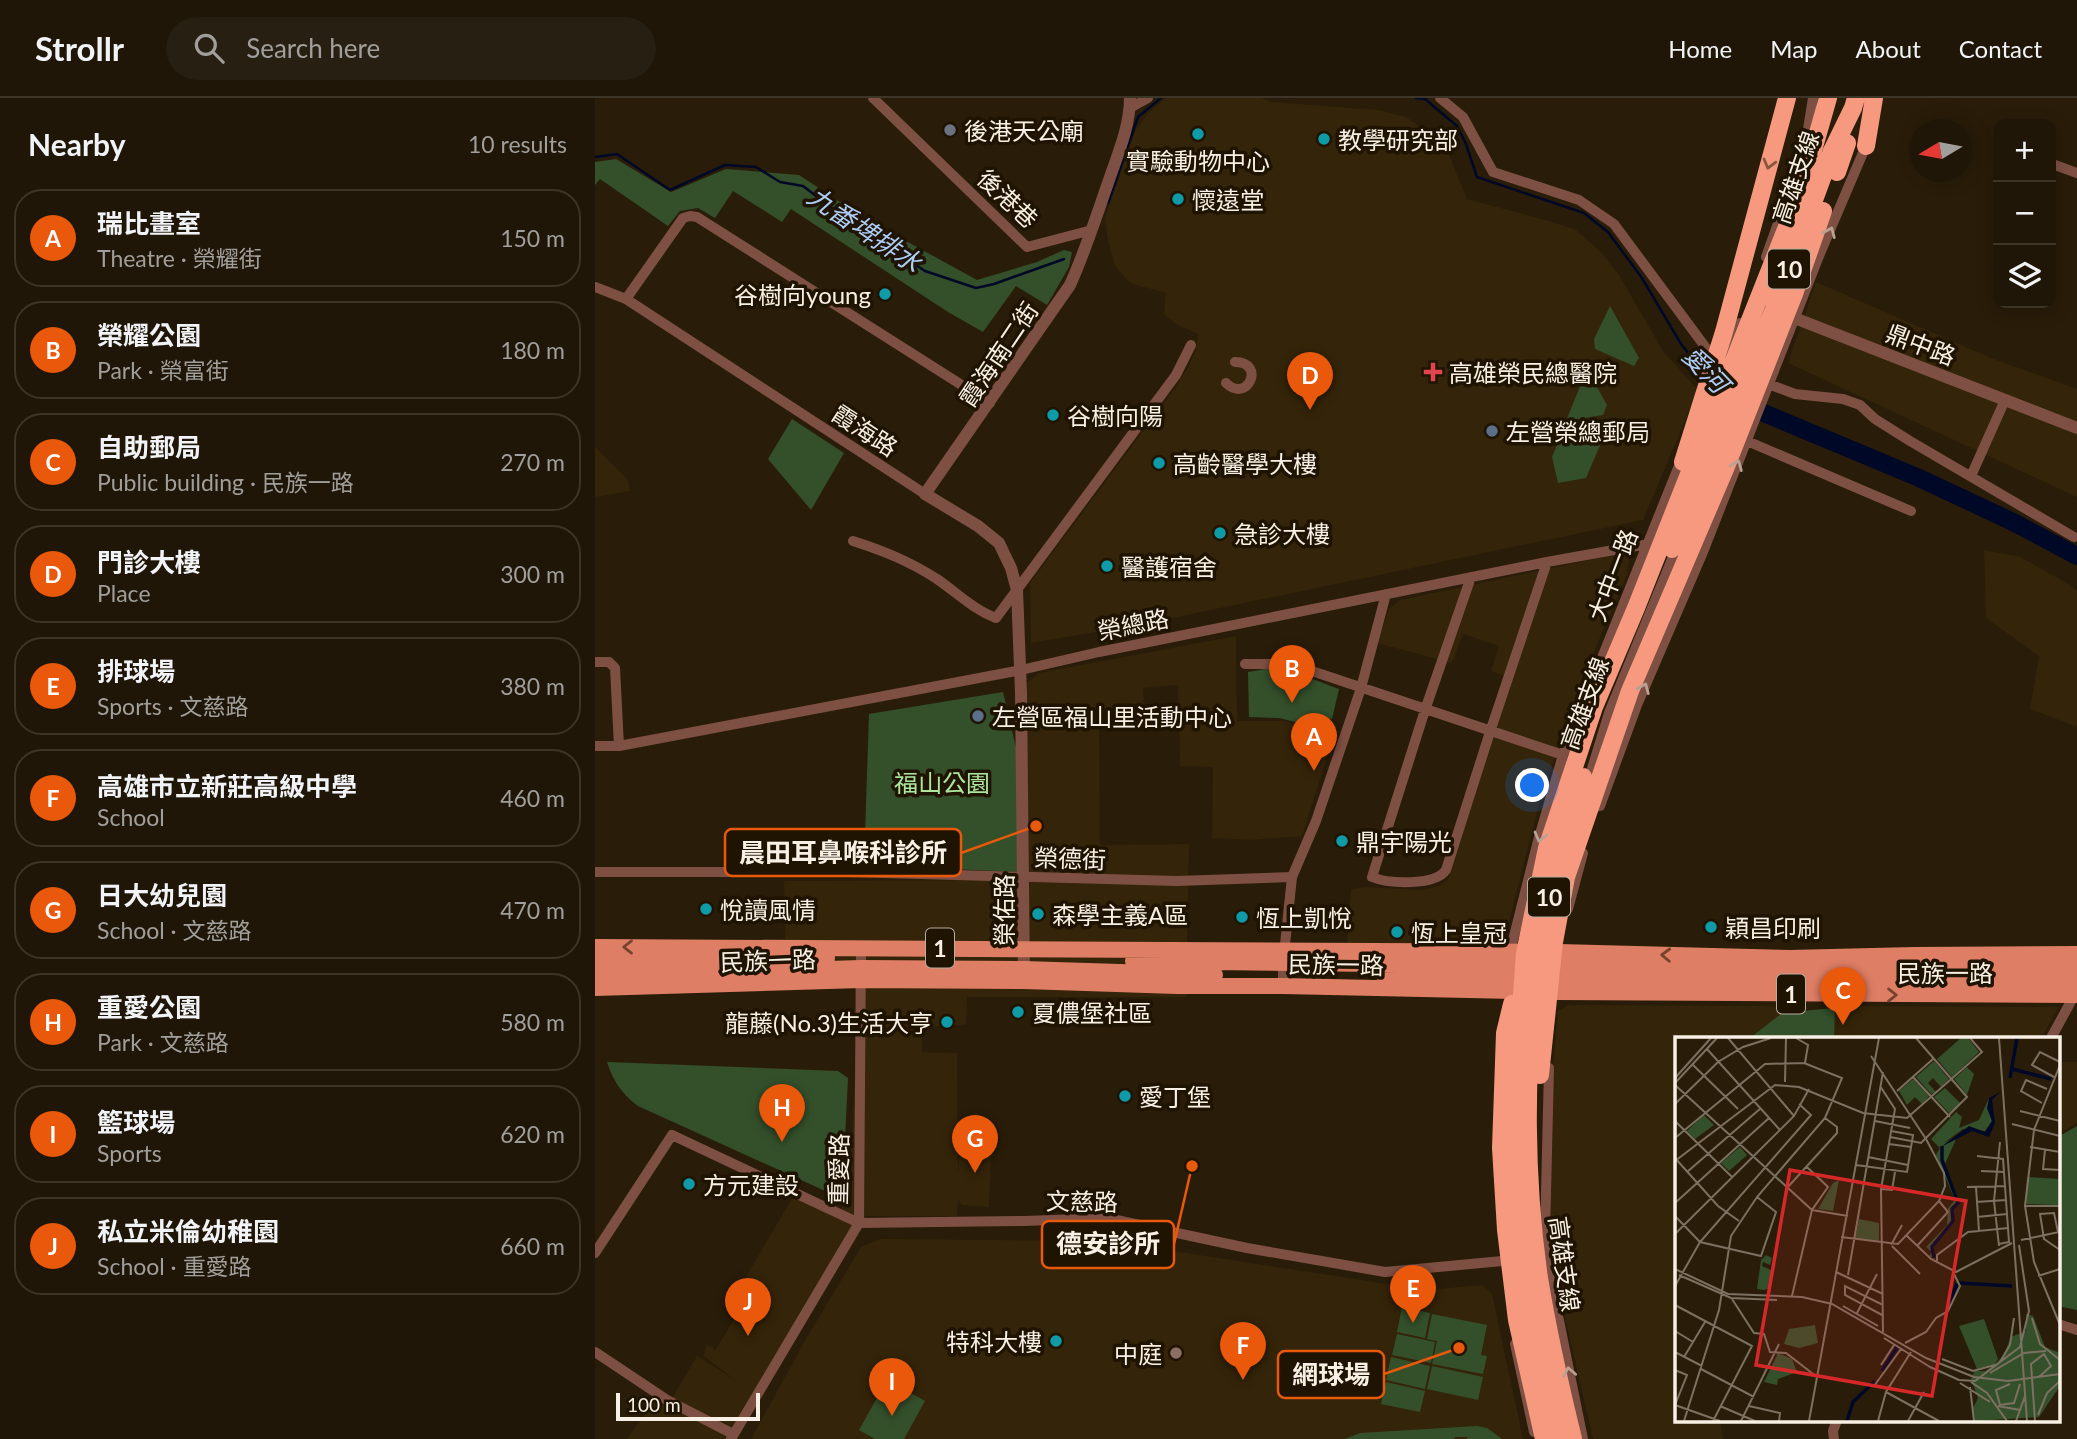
<!DOCTYPE html>
<meta charset="utf-8">
<style>
:root{--surface:#1f1607;--page:#271f11;--text:#f1f3f6;--muted:#a19f9b;--line:#3c3528;--accent:#ea580c}
body{margin:0;font-family:Lato,"Noto Sans TC",sans-serif;background:var(--page);color:var(--text)}
.controls{position:absolute;right:21px;top:21px;display:grid;overflow:hidden;border-radius:14px;box-shadow:0 4px 18px #0003}
.controls button{width:63px;height:63px;display:grid;place-items:center;padding:0;border:0;border-bottom:2px solid var(--line);background:var(--surface);color:var(--text);font:35px sans-serif}
.compass{position:absolute;left:1314px;top:21px;width:63px;height:63px;border-radius:50%;background:var(--surface);box-shadow:0 4px 18px #0003;rotate:260deg}
.scale{position:absolute;left:21px;bottom:18px;width:144px;box-sizing:border-box;padding-left:7px;border:4px solid #f8f0e4;border-top:0;font-size:19px;line-height:24px;white-space:nowrap;color:#f8f0e4;-webkit-text-stroke:5px #1f1302;paint-order:stroke}
.you{position:absolute;left:938px;top:688px;width:24px;height:24px;margin:-18px;border:5px solid #fff;border-radius:50%;background:#1a73e8;box-shadow:0 0 0 10px #1a73e833}
.badge{display:grid;place-items:center;width:46px;height:46px;border-radius:50%;background:var(--accent);color:#fff;font-size:23px;font-weight:700}
.pin{position:absolute;translate:-50% -58px;filter:drop-shadow(0 2px 4px #0008)}
.pin::after{content:'';position:absolute;top:37px;width:24px;height:21px;background:inherit;clip-path:polygon(0 0,100% 0,50% 100%)}
.list{margin:0;padding:0;list-style:none}
h2{display:flex;justify-content:space-between;align-items:center;height:91px;margin:0;padding:0 28px;font-size:30px}
h2 small{font-size:23px;font-weight:400;color:var(--muted)}
.list li{display:grid;grid-template-columns:46px 1fr auto;gap:21px;align-items:center;box-sizing:border-box;height:98px;margin:0 14px 14px;padding:0 14px;border:2px solid var(--line);border-radius:28px}
.list b{display:block;font-size:26px;white-space:nowrap}
.list p{margin:0;font-size:23px;white-space:nowrap;color:var(--muted)}
.list em{font-size:23px;font-style:normal;color:var(--muted)}
.icon{flex:none;width:38px;height:38px;fill:none;stroke:currentColor;stroke-width:2;stroke-linecap:round;stroke-linejoin:round}
.map{position:relative;flex:none;width:1482px;height:1341px;overflow:hidden}
header{display:flex;align-items:center;gap:42px;box-sizing:border-box;height:98px;padding:0 35px;background:var(--surface);border-bottom:2px solid var(--line)}
header strong{font-size:33px}
nav{display:flex;gap:38px;margin-inline-start:auto;font-size:24px}
.search{width:490px;height:63px;background:var(--page);display:flex;align-items:center;gap:18px;box-sizing:border-box;padding:0 24px;border-radius:38px;color:var(--muted);font-size:26px}
main{display:flex}
aside{flex:1;background:var(--surface)}
.map>svg:first-child{display:block}
</style>
<header>
<strong>Strollr</strong>
<div class="search"><svg class="icon" aria-label="search" viewBox="0 0 24 24"><circle cx="10" cy="10" r="6"/><path d="M15 15l6 6"/></svg>Search here</div>
<nav><a>Home</a><a>Map</a><a>About</a><a>Contact</a></nav>
</header>
<main>
<aside>
<h2>Nearby<small>10 results</small></h2>
<ul class="list">
<li><span class="badge">A</span><div><b>瑞比畫室</b><p>Theatre · 榮耀街</p></div><em>150 m</em></li>
<li><span class="badge">B</span><div><b>榮耀公園</b><p>Park · 榮富街</p></div><em>180 m</em></li>
<li><span class="badge">C</span><div><b>自助郵局</b><p>Public building · 民族一路</p></div><em>270 m</em></li>
<li><span class="badge">D</span><div><b>門診大樓</b><p>Place</p></div><em>300 m</em></li>
<li><span class="badge">E</span><div><b>排球場</b><p>Sports · 文慈路</p></div><em>380 m</em></li>
<li><span class="badge">F</span><div><b>高雄市立新莊高級中學</b><p>School</p></div><em>460 m</em></li>
<li><span class="badge">G</span><div><b>日大幼兒園</b><p>School · 文慈路</p></div><em>470 m</em></li>
<li><span class="badge">H</span><div><b>重愛公園</b><p>Park · 文慈路</p></div><em>580 m</em></li>
<li><span class="badge">I</span><div><b>籃球場</b><p>Sports</p></div><em>620 m</em></li>
<li><span class="badge">J</span><div><b>私立米倫幼稚園</b><p>School · 重愛路</p></div><em>660 m</em></li>
</ul>
</aside>
<div class="map">
<svg width="1482" height="1341" viewBox="0 0 1482 1341">
<rect width="100%" height="100%" fill="#291d09"/>
<path fill="#342409" d="M571,0H666L677,4L784,12L811,19L837,37L852,52L872,101L958,124L981,132L1006,154L1024,177L1068,253L1103,292L1048,422L563,523L436,545L435,485L580,290L594,268L601,251L603,236L581,226L569,216L571,195L538,186L531,181L520,167L513,143L510,120L540,33L554,14Z
M1221,184L1396,260L1482,291V399L1193,265Z
M0,349L33,382L35,393L0,399Z
M1389,452L1425,459L1470,484L1482,493V629L1435,611L1444,558L1391,520Z
M1028,455L1034,461L1032,477L986,584L945,703L910,839L894,849L752,848L756,792L769,789L828,792L844,788L853,781L917,581L896,573L904,548L868,536L857,565L782,545L794,511L805,502Z
M641,538L642,623H689L716,631L721,622L742,627L707,738L655,742L617,740L618,669L585,668L583,587L548,590L550,626H504L505,747L594,746L591,899H372L371,927L327,929V954L362,955L363,1075L365,1051L396,1050L394,1109L367,1107L363,1101L362,1118H271L132,1341H32L60,1302L73,1307L102,1258L140,1282L109,1258L111,1247L119,1250L118,1253H120L145,1211L136,1204L137,1202L198,1099L241,1118L254,1100L261,956L260,865L191,867L189,783L432,782V585L444,575Z
M973,907L1174,908L1211,912L1258,908L1464,909L1446,940H1081V1322H1125L1128,1341H998L966,1202L955,1115L952,1036L963,913Z
M1463,964H1482V1025L1463,1036Z
M285,1141L513,1143L831,1192L887,1187L897,1196L928,1341H156L212,1239L266,1149Z"/>
<path fill="#34502b" d="M21,61L76,94L131,71L204,77L271,121L382,182L442,164L469,152L477,154L474,169L452,207L421,188L388,234L353,214L196,111L187,124L138,93L120,120L103,110L85,113L73,128L5,81L0,87V64Z
M1015,208L1044,260L1039,268L1000,251L999,241Z
M992,271L1012,307L1008,317L971,323Z
M197,321L249,355L216,412L173,361Z
M1012,322L1015,324L991,380L963,385L957,359L969,330Z
M670,571C696,570 721,583 744,591L737,621H712L708,626L684,620L654,619L653,574Z
M408,594L421,650L424,774L269,767L274,616Z
M1240,910L1239,940H1155L1187,915Z
M12,964L243,973L253,980L248,1081L237,1096L43,1008C27,996 18,983 12,964Z
M1482,1028V1212L1463,1208V1039Z
M807,1209L835,1215L830,1240L802,1234Z
M837,1216L892,1227L886,1257L892,1258L888,1276L837,1266L842,1243L832,1241Z
M802,1236L840,1244L836,1265L797,1257Z
M796,1259L835,1268L830,1291L791,1282Z
M837,1268L888,1279L883,1302L832,1291Z
M299,1279L316,1289L314,1294L330,1303L309,1341H280L264,1332L292,1282L296,1284Z
M791,1284L830,1293L825,1314L786,1306Z
M882,1328L892,1330L907,1341H871L873,1339H860L859,1341H750L765,1335Z"/>
<g fill="none" stroke-linecap="round" stroke-linejoin="round">
<path stroke="#000827" stroke-width="2.5" d="M821,0L830,1L862,28L871,46L882,79L989,115L1013,134L1047,180L1086,246L1109,275
M0,59L22,56L75,92L130,67L161,69L185,84L208,88L254,123L330,173L381,190L399,186L469,161
M513,105L543,19L566,0"/>
<path stroke="#000827" stroke-width="18" d="M1147,306L1322,379L1418,424L1482,458"/>
<path stroke="#7e5043" stroke-width="10" d="M278,0L432,149L497,132
M845,0L868,19L898,74L984,102L1019,126L1120,262
M535,10L553,0
M1460,67L1482,75
M1171,159L1210,50L1218,0
M0,189L31,201L330,396
M31,201L88,120L95,118L102,119L395,305
M1156,243L1174,199
M1126,269L1145,225
M631,285C653,306 671,264 640,264
M1173,286L1200,296L1248,301L1265,307L1280,321L1315,343L1479,439
M1152,343L1316,413
M1376,378L1410,302
M258,443C289,453 314,463 342,481C361,494 379,512 401,520L581,277L596,247
M876,479L830,612L777,779C794,786 840,788 851,772L895,634L952,464
M0,564H14L20,570L24,648
M650,566H696L968,657
M0,648H24L426,572L504,554L952,464L1058,445
M992,687L1014,615L1082,449
M1005,708L1042,607L1108,454L1224,158L1273,43
M0,774H253L582,783L697,779
M973,811L988,755
M914,858L943,743L968,657L1087,360
M688,888V866L697,779L721,723L766,590L791,496
M1456,940L1480,896
M954,970L950,1136L958,1193L988,1341
M0,1155L77,1037L264,1125L429,1123L512,1120L652,1150L790,1174L918,1162
M1463,1226L1482,1232
M920,1246L939,1334
M0,1254L72,1302L138,1336
M136,1341L264,1125L266,850
M1239,1341L1238,1333L1242,1322"/>
<path stroke="#7e5043" stroke-width="12" d="M1184,214L1482,330
M429,880L426,595L422,492L416,470L404,445L383,428L330,396L475,187C490,154 501,119 513,85C522,58 535,29 535,0"/>
<path stroke="#de7e64" stroke-width="16" d="M0,849L964,854L1195,860L1319,857L1482,856
M0,862L232,860
M538,863L1195,871L1482,869
M0,878L266,870L429,871L620,877
M790,880C1020,881 1251,886 1482,882
M0,890L266,882L429,883L582,888H688L961,894L1482,897"/>
<path stroke="#f6997f" stroke-width="18" d="M1271,48L1279,0
M1237,53L1258,10L1261,0
M1174,199L1187,164"/>
<path stroke="#f6997f" stroke-width="18" d="M1242,74L1252,45
M1088,364L1129,234L1192,0
M1077,451L1178,214L1237,53
M917,906L910,935L906,1050L911,1132L922,1222L949,1341
M945,977L959,844L971,779L1035,593L1130,371L1199,196L1228,113
M963,1341L948,1278L931,1179L921,1086V979L930,855L952,750L999,609L1041,510L1207,91L1233,0
M978,1341C965,1288 953,1235 944,1180C930,1083 929,973 942,875C945,854 947,832 951,812C961,767 975,723 988,679"/>
</g>
<defs><path id="oneway-chevron" d="M-2-3.5L2.5 0L-2 3.5" fill="none" stroke-width="1.6" stroke-linecap="round" stroke-linejoin="round" transform="scale(1.75)"/></defs>
<use stroke="#8a5640" href="#oneway-chevron" transform="translate(1174 66) rotate(105)"/>
<g stroke="#bba094">
<use href="#oneway-chevron" transform="translate(1235 134) rotate(-67)"/>
<use href="#oneway-chevron" transform="translate(1142 367) rotate(-68)"/>
<use href="#oneway-chevron" transform="translate(1049 590) rotate(-67)"/>
<use href="#oneway-chevron" transform="translate(945 739) rotate(105)"/>
<use href="#oneway-chevron" transform="translate(974 1274) rotate(-101)"/>
</g>
<g stroke="#75432e">
<use href="#oneway-chevron" transform="translate(33 849) rotate(-180)"/>
<use href="#oneway-chevron" transform="translate(1071 857) rotate(-178)"/>
<use href="#oneway-chevron" transform="translate(1297 897)"/>
</g>
<circle fill="#6b7280" stroke="#1f1302" stroke-width="2.5" cx="355" cy="32" r="7"/>
<g fill="#0f9aa8" stroke="#1f1302" stroke-width="2.5">
<circle cx="603" cy="36" r="7"/>
<circle cx="729" cy="41" r="7"/>
<circle cx="583" cy="101" r="7"/>
<circle cx="290" cy="196" r="7"/>
<circle cx="458" cy="317" r="7"/>
<circle cx="564" cy="365" r="7"/>
<circle cx="625" cy="435" r="7"/>
<circle cx="512" cy="468" r="7"/>
<circle cx="747" cy="743" r="7"/>
<circle cx="111" cy="811" r="7"/>
<circle cx="443" cy="816" r="7"/>
<circle cx="647" cy="819" r="7"/>
<circle cx="1116" cy="829" r="7"/>
<circle cx="802" cy="834" r="7"/>
<circle cx="423" cy="914" r="7"/>
<circle cx="352" cy="924" r="7"/>
<circle cx="530" cy="998" r="7"/>
<circle cx="94" cy="1086" r="7"/>
<circle cx="461" cy="1243" r="7"/>
</g>
<path fill="#e0444e" stroke="#1f1302" stroke-width="2.5" d="M834.5 263.5h7v7h7v7h-7v7h-7v-7h-7v-7h7z"/>
<g fill="#5c6f8a" stroke="#1f1302" stroke-width="2.5">
<circle cx="897" cy="333" r="7"/>
<circle cx="383" cy="618" r="7"/>
</g>
<circle fill="#8d6e63" stroke="#1f1302" stroke-width="2.5" cx="581" cy="1255" r="7"/>
<g text-anchor="middle" dominant-baseline="central" stroke-width="7" stroke-linejoin="round" paint-order="stroke">
<g fill="#1f1302" stroke="#b7aea0" stroke-width="2">
<rect x="1173" y="151.5" width="42" height="39" rx="5"/>
<rect x="933" y="779.5" width="42" height="39" rx="5"/>
<rect x="331" y="830.5" width="28" height="39" rx="5"/>
<rect x="1182" y="876.5" width="28" height="39" rx="5"/>
</g>
<g font-size="23" font-weight="bold" fill="#f8f0e4">
<text x="1194" y="171">10</text>
<text x="954" y="799">10</text>
<text x="345" y="850">1</text>
<text x="1196" y="896">1</text>
</g>
<g font-size="24" fill="#f8f0e4" stroke="#1f1302" text-anchor="start">
<text x="369" y="32">後港天公廟</text>
<text x="743" y="41">教學研究部</text>
<text x="603" y="62" text-anchor="middle">實驗動物中心</text>
<text x="597" y="101">懷遠堂</text>
<text x="276" y="196" text-anchor="end">谷樹向young</text>
<text x="854" y="274">高雄榮民總醫院</text>
<text x="472" y="317">谷樹向陽</text>
<text x="911" y="333">左營榮總郵局</text>
<text x="578" y="365">高齡醫學大樓</text>
<text x="639" y="435">急診大樓</text>
<text x="526" y="468">醫護宿舍</text>
<text x="397" y="618">左營區福山里活動中心</text>
<text x="761" y="743">鼎宇陽光</text>
<text x="125" y="811">悅讀風情</text>
<text x="457" y="816">森學主義A區</text>
<text x="661" y="819">恆上凱悅</text>
<text x="1130" y="829">穎昌印刷</text>
<text x="816" y="834">恆上皇冠</text>
<text x="437" y="914">夏儂堡社區</text>
<text x="338" y="924" text-anchor="end">龍藤(No.3)生活大亨</text>
<text x="544" y="998">愛丁堡</text>
<text x="108" y="1086">方元建設</text>
<text x="447" y="1243" text-anchor="end">特科大樓</text>
<text x="567" y="1255" text-anchor="end">中庭</text>
</g>
<g font-size="24" fill="#f8f0e4" stroke="#1f1302">
<text transform="translate(1200 79) rotate(-71)">高雄支線</text>
<text transform="translate(413 100) rotate(43)">後港巷</text>
<text transform="translate(1326 246) rotate(21)">鼎中路</text>
<text transform="translate(403 256) rotate(-56)">霞海南二街</text>
<text transform="translate(270 332) rotate(33)">霞海路</text>
<text transform="translate(1017 477) rotate(-69)">大中一路</text>
<text transform="translate(538 526) rotate(-11)">榮總路</text>
<text transform="translate(989 605) rotate(-70)">高雄支線</text>
<text transform="translate(475 760) rotate(2)">榮德街</text>
<text transform="translate(408 812) rotate(-90)">榮佑路</text>
<text transform="translate(173 862) rotate(-2)">民族一路</text>
<text transform="translate(741 866) rotate(1)">民族一路</text>
<text x="1350" y="874">民族一路</text>
<text transform="translate(243 1071) rotate(-89)">重愛路</text>
<text transform="translate(487 1103) rotate(1)">文慈路</text>
<text transform="translate(970 1166) rotate(82)">高雄支線</text>
</g>
<g font-size="24" fill="#ace79b" stroke="#1f1302">
<text x="347" y="684">福山公園</text>
</g>
<g font-size="26" font-style="italic" fill="#adccf8" stroke="#1f1302">
<text transform="translate(270 131) rotate(34)">九番埤排水</text>
<text transform="translate(1111 271) rotate(46)">愛河</text>
</g>
</g>
<g transform="translate(1080 939)">
<rect width="385" height="385" fill="#291d09"/>
<path d="M286,1H293L304,15L277,40L262,22ZM259,24L274,42L266,50L258,41L253,46L261,55L256,57L241,40ZM292,30L299,37L292,58L279,42ZM238,42L254,59L247,67L240,60L232,68L224,54ZM270,51L286,67L274,76L259,60ZM314,61L317,84L310,94L288,92L269,106L282,100L270,127L283,166L277,172L276,189L259,210L260,222L254,219L257,215L251,210L272,188L273,171L280,163L261,118L265,111L256,102L281,75L287,80L284,91L304,83ZM29,78L39,88L20,102L12,94ZM65,110L72,118L54,134L46,126ZM352,140L385,142V168L350,167ZM164,143L158,174L143,172L158,146ZM184,182L204,186V204L180,202ZM91,218L97,221L95,228L88,225L87,229L98,234L96,251L89,253L82,252L86,223ZM351,277L358,279L370,310L385,316V349L364,380L300,384L297,373L303,361L296,342L300,334H310L316,330L302,332L284,289L309,282L323,322L320,327L328,319L336,300L351,294ZM140,288L143,306L124,311L109,307L114,292ZM103,316L117,322L122,335L103,342L102,348L89,345Z" fill="#34502b"/>
<path d="M325,55L317,63L320,86L314,100L297,94L266,110L294,89L310,95L317,84L312,71L314,61Z" fill="#000827"/>
<path fill="none" stroke="#000827" stroke-width="3.5" d="M337,32L376,42M335,41L342,1M259,221L257,210L278,184L277,172L283,166L267,123V109M284,246L337,249M274,267L282,247M207,334L223,309M172,384L178,365L200,344"/>
<path fill="none" stroke="#7c7161" stroke-width="2" d="M53,1L119,79M121,1L133,8L130,26M324,1L352,384M32,12L105,93M17,27L63,72M385,28L359,93L350,169L359,225L385,288M238,40L275,80M379,40L357,28L365,15L385,25M0,41L36,1M110,45L111,1M0,46L42,1M0,48L137,173L173,179M205,49L220,72L206,152L208,295M222,54L258,22M367,66L346,54L351,43L372,52M0,67L43,25L68,10L96,1M345,74L385,84M0,84L57,140M200,84L235,91M337,87L385,99M215,100L246,106L292,60L241,1M0,101L90,27L129,26L167,41L150,81L82,160L56,199L44,273L9,384M214,107L236,110M355,110L385,115M370,113L368,132L385,133M302,119L328,122L334,205L324,207M193,120L233,128M0,121L43,169L64,184M0,124L100,48L124,50L188,76L232,81L307,15L295,1M181,128L232,135L238,98L216,94M306,134L329,135M12,135L86,71M292,150L330,149M301,150L304,194L333,191M112,151L162,96V90L150,81M206,152L217,153L220,135M301,165L331,163M0,166L94,81M350,169H385M0,179L25,205L86,219L101,175L82,160M302,180L332,177M383,195L379,176L365,177L369,202L385,213M0,197L119,79L134,52M231,198L256,222L281,235L337,206M166,200L223,207L264,164L270,149L269,136L251,102L196,19M346,203L384,195M216,208L227,188M217,209L245,237M242,209L273,175L264,164M324,209L319,164L325,105M262,226V218L293,195L304,194M0,232L53,257L127,260L157,267L251,321L299,340L333,344L385,337M161,235L208,257M4,238L56,261L102,263M173,238L208,35M363,239L385,232M0,249L25,205L136,78L124,67M117,259L137,173L153,150L132,130M57,262L79,296L89,297L95,315L111,316L142,340M0,268L77,309L38,384M168,269L203,289M182,276L202,237M207,278L170,258V249L208,268M357,281L365,307L385,323M0,294L18,305M209,301L255,330M230,306L251,295L261,281L273,274L285,249L278,235M0,315L27,329M9,320L30,285M267,322L298,334L320,328M325,325L335,308L339,281M206,328L219,308M255,330L284,343L300,344L345,310L354,274L344,208M26,332L79,360M0,333L12,338L0,368M315,336L349,316L371,314M296,345L312,356L332,384M285,346L315,365M335,347L321,353L325,368L339,366L345,347M199,349L226,312M295,350L299,384M211,355L264,384M0,368L45,384M45,369L80,384M74,369L105,376L104,384M323,369L345,373M363,378L372,356L385,344M66,384L104,307M134,384L204,1M203,384L211,355L236,315M233,384L249,355M341,384L350,359M360,384L356,327L369,317L376,329L364,340"/>
<path fill="#d62828" fill-opacity="0.15" stroke="#d62828" stroke-width="3.5" d="M115,133L291,164L257,359L81,328Z"/>
<rect width="385" height="385" fill="none" stroke="#f8f0e4" stroke-width="3.5"/>
</g>
<path fill="none" stroke="#e8590c" stroke-width="2.5" d="M441 728L366 755M597 1068L579 1146M864 1250L789 1276"/>
<g fill="#e8590c" stroke="#1f1302" stroke-width="2.5">
<circle cx="441" cy="728" r="7"/>
<circle cx="597" cy="1068" r="7"/>
<circle cx="864" cy="1250" r="7"/>
</g>
<g fill="#1f1302" stroke="#e8590c" stroke-width="2.5">
<rect x="130" y="731" width="236" height="47" rx="7"/>
<rect x="447" y="1123" width="132" height="47" rx="7"/>
<rect x="683" y="1253" width="106" height="47" rx="7"/>
</g>
<g font-size="26" text-anchor="middle" font-weight="bold" fill="#f8f0e4">
<text x="248" y="764">晨田耳鼻喉科診所</text>
<text x="513" y="1155">德安診所</text>
<text x="736" y="1286">網球場</text>
</g>
</svg>
<div class="controls">
<button>+</button>
<button>−</button>
<button><svg class="icon" aria-label="layers" viewBox="0 0 24 24"><path d="M12 4l9 5-9 5-9-5zM3 14l9 5 9-5"/></svg></button>
</div>
<svg class="compass" viewBox="-18 -18 36 36"><path d="M0-13l5 13h-10z" fill="#e53935"/><path d="M0 13l5-13h-10z" fill="#a19f9b"/></svg>
<div class="scale">100 m</div>
<div class="you"></div>
<div class="pin badge" style="left:719px;top:673px">A</div>
<div class="pin badge" style="left:697px;top:605px">B</div>
<div class="pin badge" style="left:1248px;top:927px">C</div>
<div class="pin badge" style="left:715px;top:312px">D</div>
<div class="pin badge" style="left:818px;top:1225px">E</div>
<div class="pin badge" style="left:648px;top:1282px">F</div>
<div class="pin badge" style="left:380px;top:1075px">G</div>
<div class="pin badge" style="left:187px;top:1044px">H</div>
<div class="pin badge" style="left:297px;top:1318px">I</div>
<div class="pin badge" style="left:153px;top:1238px">J</div>
</div>
</main>
